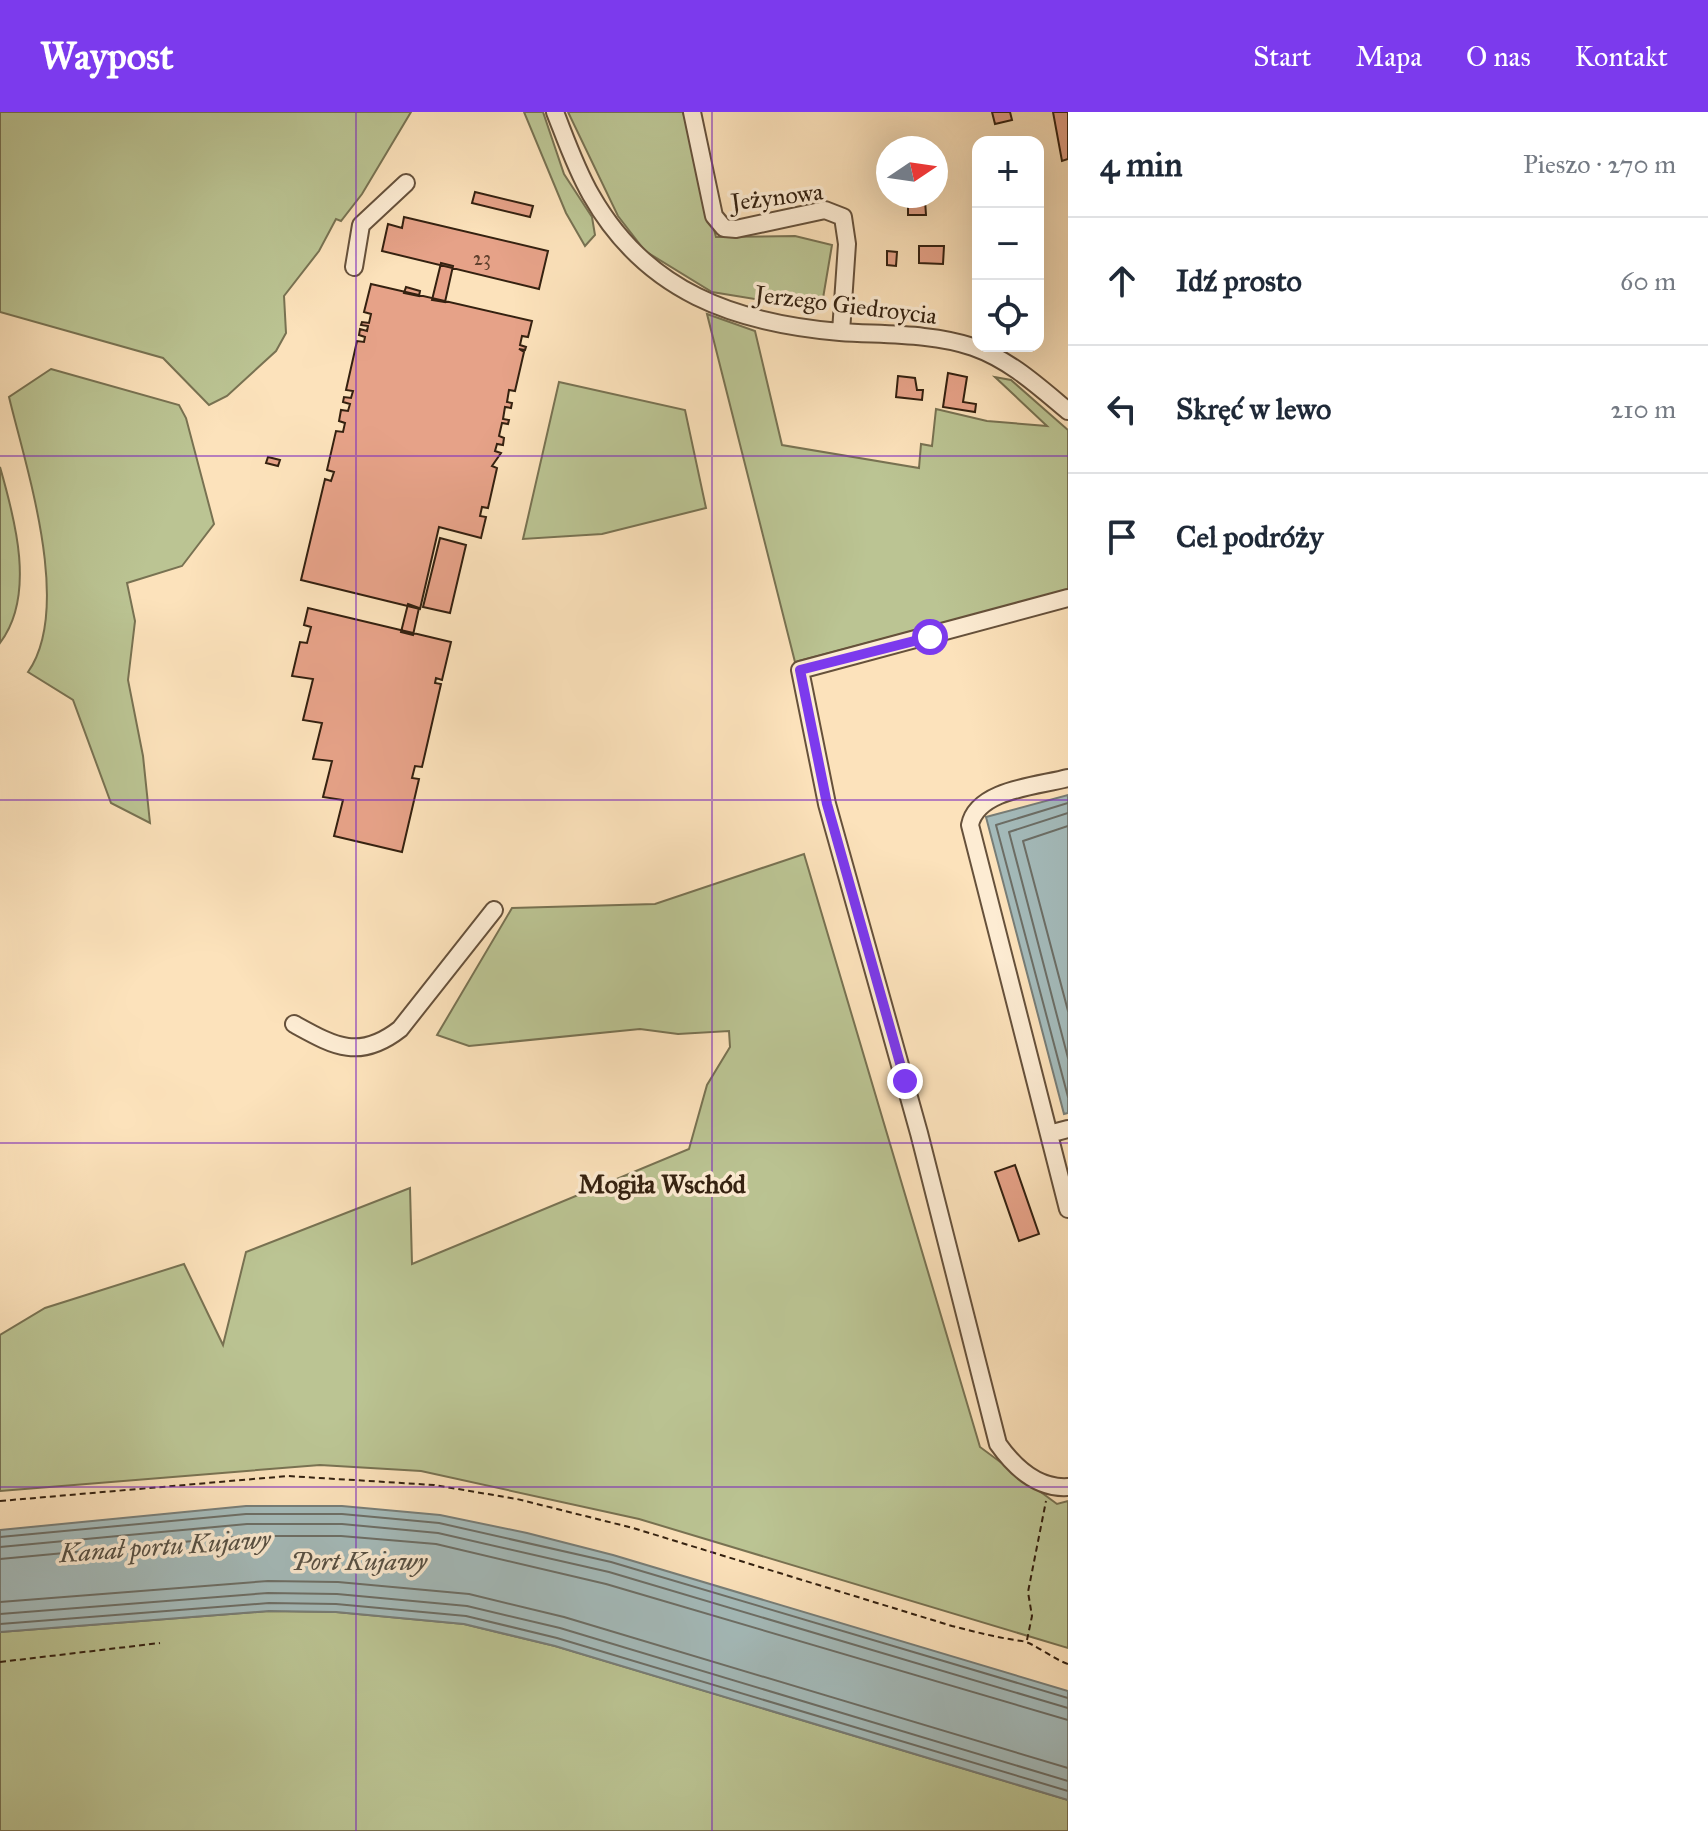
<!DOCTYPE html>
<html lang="pl">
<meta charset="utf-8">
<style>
:root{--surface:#fff;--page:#f6f6f7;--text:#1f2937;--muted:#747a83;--line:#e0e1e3;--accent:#7c3aed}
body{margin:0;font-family:"IM FELL Great Primer",serif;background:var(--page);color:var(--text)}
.controls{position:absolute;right:24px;top:24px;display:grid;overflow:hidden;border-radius:16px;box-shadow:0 8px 32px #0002}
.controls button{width:72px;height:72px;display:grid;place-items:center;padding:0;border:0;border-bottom:2px solid var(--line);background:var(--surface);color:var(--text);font:40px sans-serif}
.compass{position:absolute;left:876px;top:24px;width:72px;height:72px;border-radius:50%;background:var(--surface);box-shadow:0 8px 32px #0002;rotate:77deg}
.stop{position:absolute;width:24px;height:24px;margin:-18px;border:6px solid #7c3aed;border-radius:50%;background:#fff}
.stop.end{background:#7c3aed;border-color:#fff;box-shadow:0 2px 8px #0008}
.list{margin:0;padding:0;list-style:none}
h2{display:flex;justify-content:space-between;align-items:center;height:104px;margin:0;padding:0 32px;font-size:34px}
h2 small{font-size:26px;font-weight:400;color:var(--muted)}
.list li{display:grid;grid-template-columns:52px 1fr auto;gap:24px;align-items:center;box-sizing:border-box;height:128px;padding:0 32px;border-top:2px solid var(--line)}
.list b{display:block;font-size:30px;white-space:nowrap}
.list em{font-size:26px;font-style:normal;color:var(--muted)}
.icon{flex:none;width:44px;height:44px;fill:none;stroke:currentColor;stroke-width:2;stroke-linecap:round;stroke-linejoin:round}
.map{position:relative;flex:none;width:1068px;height:1719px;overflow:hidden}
header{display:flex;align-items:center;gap:48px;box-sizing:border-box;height:112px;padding:0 40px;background:var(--accent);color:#fff}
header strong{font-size:38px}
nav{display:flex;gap:44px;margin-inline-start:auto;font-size:28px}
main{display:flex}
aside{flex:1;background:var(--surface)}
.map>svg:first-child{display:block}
</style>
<header>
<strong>Waypost</strong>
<nav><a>Start</a><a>Mapa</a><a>O nas</a><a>Kontakt</a></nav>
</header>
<main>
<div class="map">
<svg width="1068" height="1719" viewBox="0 0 1068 1719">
<rect width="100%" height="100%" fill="#fce2bb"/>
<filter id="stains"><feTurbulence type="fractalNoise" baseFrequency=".0025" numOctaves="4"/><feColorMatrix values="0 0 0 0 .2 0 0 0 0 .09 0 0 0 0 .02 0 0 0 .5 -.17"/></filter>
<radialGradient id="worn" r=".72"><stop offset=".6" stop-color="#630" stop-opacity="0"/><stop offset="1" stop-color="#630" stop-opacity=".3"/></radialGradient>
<path fill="#bbc493" stroke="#787252" stroke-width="2" d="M0,0H411L362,82L341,109L336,107L319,139L284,184L286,221L276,239L227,284L209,293L163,246L0,200Z
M524,0H543L564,62L592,105L595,123L585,134L566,101Z
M568,0H683L716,125L795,124L832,133L821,198L712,180L645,139L618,104Z
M707,202L755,219L782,333L919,356L921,332L932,334L936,297L987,309L1047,314L995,265L1011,268L1068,318V478L795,550Z
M51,257L179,293L186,306L214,412L182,454L127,471L135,509L128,568L143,644L150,711L111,691L73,588L28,560C73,496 26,356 9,285Z
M559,270L685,298L706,396L602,422L523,427Z
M0,355C15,407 36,484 0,531Z
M804,742L980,1335L1057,1392L1068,1389V1536L639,1407L421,1359L320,1353L0,1379V1223L45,1196L184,1152L223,1233L246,1140L410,1076L412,1152L689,1037L707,973L730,935L729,919L678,922L640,917L469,934L437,923L512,796L655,792Z
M269,1499L336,1500L464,1512L555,1534L1068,1688V1719H0V1520Z"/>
<path fill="#a4bbbb" stroke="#777d77" stroke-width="2" d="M1068,683V1001L1064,1002L986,705Z
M246,1394H342L440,1403L527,1421L613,1443L1068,1579V1688L555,1534L464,1512L336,1500L269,1499L0,1520V1418Z"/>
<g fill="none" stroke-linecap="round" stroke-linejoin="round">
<path stroke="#6c6e66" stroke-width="2" d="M1068,691L996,713L1068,985
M1068,701L1009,720L1068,946
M1068,714L1023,729L1068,899
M0,1425L246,1402H342L439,1411L611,1450L1068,1586
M0,1435L247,1412H342L438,1421L609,1460L1068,1596
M0,1447L247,1424H341L436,1432L606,1472L1068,1608
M0,1490L268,1469L338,1470L469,1482L564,1505L1068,1656
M0,1502L268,1481L337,1482L467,1494L560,1516L1068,1669
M0,1512L269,1491L336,1492L466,1504L557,1526L1068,1679"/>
</g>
<path fill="#e6a288" stroke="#342110" stroke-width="2" d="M992,0H1010L1012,8L995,12Z
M1053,0H1068V47L1062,49Z
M475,80L533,94L530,105L472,91Z
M908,88H925L926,103H908Z
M404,105L548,139L539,177L382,139L388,112L402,116Z
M919,134H944L943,152L919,151Z
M887,139L897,140L896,154L887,153Z
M441,151L453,154L445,190L432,188Z
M371,172L532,209L528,225L522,224L520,233L526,235L525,238L519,237L524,240L515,279L509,278L507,290L512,291L511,296L505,295L503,307L509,308L508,312L502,311L499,324L504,326L503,333L497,332L495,339L501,341L492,354L497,356L488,396L482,395L480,404L486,405L481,426L439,415L420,497L301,468L325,367L331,369L334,360L327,358L336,319L343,320L345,311L339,309L341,298L348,299L350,292L343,290L344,285L351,286L353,279L346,278L357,229L364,230L365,225L359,223L360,217L367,219L368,214L361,213L362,210L369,211L371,202L364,200Z
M406,175L420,179L419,184L404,181Z
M948,261L967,265L963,290L976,292L975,300L943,295Z
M898,264L915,266L917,278H923L922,288L896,285Z
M268,345L280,348L278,354L266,351Z
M440,426L466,433L450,501L423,495Z
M408,492L419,496L413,523L401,520Z
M308,496L451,530L442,568L436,566L435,571L441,572L422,655L415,654L412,666L419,667L402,740L334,724L343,688L323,685L332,649L313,647L322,611L303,608L313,567L292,564L300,530L307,531L311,515L304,513Z
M1015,1053L1039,1122L1019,1129L995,1060Z"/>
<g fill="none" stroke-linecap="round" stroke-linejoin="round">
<g stroke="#66513b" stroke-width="20">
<path id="minor" d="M555,0C566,28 576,57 591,83C646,180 735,211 840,220C883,223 932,221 973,235C1010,248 1038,274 1068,299
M692,0L714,104L724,116L736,117L825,98L843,105L847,132L841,220
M354,155L361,113L406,71
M1068,486L800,558L827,692L919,1021L998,1332C1015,1356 1038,1377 1068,1375
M1068,666C1039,674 977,677 970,713L1068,1097
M294,912C334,934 359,949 400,917L494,798
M1049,1022L1068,1017"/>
</g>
<path stroke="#342110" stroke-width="2" stroke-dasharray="6 4" stroke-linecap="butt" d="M0,1389L288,1364L434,1373L517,1387L633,1416L952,1514C976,1520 998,1526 1022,1529C1032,1530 1055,1548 1068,1552
M1027,1528L1032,1504L1028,1480L1046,1389
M0,1550L160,1531"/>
<use href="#minor" stroke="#fdecd3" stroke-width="16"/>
</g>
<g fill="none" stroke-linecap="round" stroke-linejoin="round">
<path stroke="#7c3aed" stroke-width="10" d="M905,969L827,692L800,558L930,525"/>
</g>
<path fill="none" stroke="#7b2cbf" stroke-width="2" stroke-opacity="0.55" d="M356,0V1719M712,0V1719M0,344H1068M0,688H1068M0,1031H1068M0,1375H1068"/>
<g text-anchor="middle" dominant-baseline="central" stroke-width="7" stroke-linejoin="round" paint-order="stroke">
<g font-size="20" fill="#60412e">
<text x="482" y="146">23</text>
</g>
<g font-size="24" fill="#342110" stroke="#fdecd3">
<text transform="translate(777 85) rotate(-7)">Jeżynowa</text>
<text transform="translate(846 193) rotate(7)">Jerzego Giedroycia</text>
</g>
<g font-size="26" font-weight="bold" fill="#342110" stroke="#fdecd3">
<text x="662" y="1072">Mogiła Wschód</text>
</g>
<g font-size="26" font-style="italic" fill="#564f43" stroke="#fdecd3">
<text transform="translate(165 1434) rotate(-4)">Kanał portu Kujawy</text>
<text x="359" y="1449">Port Kujawy</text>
</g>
</g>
<rect width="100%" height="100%" filter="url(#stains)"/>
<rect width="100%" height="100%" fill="url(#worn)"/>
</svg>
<div class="controls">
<button>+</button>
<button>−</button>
<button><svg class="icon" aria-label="locate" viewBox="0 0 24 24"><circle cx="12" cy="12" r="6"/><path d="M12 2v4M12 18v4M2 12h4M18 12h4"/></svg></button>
</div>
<svg class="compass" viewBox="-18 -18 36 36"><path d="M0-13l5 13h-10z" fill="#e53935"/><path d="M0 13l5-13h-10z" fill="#747a83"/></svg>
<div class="stop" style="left:930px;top:525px"></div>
<div class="stop end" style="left:905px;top:969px"></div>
</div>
<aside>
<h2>4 min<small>Pieszo · 270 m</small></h2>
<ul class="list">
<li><svg class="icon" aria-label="ahead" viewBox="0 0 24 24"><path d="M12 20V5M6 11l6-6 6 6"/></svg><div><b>Idź prosto</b></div><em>60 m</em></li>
<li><svg class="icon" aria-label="left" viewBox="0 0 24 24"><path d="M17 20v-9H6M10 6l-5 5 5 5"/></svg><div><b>Skręć w lewo</b></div><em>210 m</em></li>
<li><svg class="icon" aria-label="arrive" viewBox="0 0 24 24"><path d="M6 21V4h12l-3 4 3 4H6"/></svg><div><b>Cel podróży</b></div></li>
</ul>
</aside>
</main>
